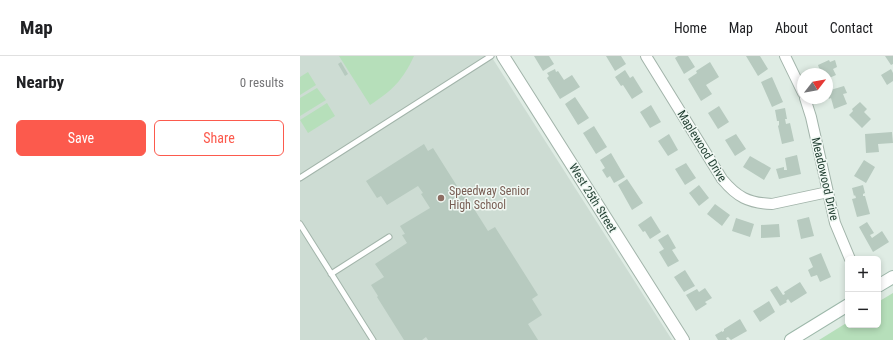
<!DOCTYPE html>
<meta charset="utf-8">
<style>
:root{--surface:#fff;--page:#f2f2f2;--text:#202124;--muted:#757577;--line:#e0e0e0;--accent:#fc5a4d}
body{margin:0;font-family:"Roboto Condensed",sans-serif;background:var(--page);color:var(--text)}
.controls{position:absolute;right:12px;bottom:12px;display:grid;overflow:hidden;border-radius:6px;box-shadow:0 2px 6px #0003}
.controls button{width:36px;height:36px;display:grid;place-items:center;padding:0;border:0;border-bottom:1px solid var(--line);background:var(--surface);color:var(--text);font:20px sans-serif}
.compass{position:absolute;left:497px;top:12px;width:36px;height:36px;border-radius:50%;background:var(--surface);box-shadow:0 2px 6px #0003;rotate:59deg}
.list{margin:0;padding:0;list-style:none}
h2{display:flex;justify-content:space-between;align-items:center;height:52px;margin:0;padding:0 16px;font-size:17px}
h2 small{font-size:13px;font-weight:400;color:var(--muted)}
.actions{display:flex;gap:8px;padding:12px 16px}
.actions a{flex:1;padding:9px 0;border:1px solid var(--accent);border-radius:6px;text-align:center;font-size:14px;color:var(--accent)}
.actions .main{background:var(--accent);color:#fff}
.map{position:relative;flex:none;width:593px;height:284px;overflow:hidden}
header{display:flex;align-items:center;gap:24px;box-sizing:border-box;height:56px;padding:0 20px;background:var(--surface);border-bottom:1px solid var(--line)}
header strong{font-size:19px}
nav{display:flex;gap:22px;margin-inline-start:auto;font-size:14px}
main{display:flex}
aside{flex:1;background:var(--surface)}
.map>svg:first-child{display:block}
</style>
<header>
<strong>Map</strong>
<nav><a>Home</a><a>Map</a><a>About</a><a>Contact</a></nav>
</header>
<main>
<aside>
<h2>Nearby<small>0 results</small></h2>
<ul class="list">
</ul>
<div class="actions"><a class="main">Save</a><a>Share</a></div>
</aside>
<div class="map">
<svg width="593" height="284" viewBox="0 0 593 284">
<rect width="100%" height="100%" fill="#dfece4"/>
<path fill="#cddcd3" d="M0,0H191L372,284H0Z"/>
<path fill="#b6dfba" d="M39,0H114C103,24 92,35 70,49Z
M8,16L16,29L0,39V21Z
M17,32L26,44L0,60V42Z
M27,47L35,60L8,77L0,64Z
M593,237V284H519L548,266V269H578V246Z"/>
<path fill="#b7cabf" d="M234,0H249L254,8L243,15Z
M306,0H321L326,8L315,15Z
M378,0H388L395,11L384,18L375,2Z
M446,0H460L468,13L458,20Z
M585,0H593V8L591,9Z
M529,4L530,6L535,4L537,11L533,13L536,19L527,23V18H521L518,9Z
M41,6L48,18L45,20L38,8Z
M410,6L419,21L406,29L412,38L401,45L388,23L397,17L396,15Z
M255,13L256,16L258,15L264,24L272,19L280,31L260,43L247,22L249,20L247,17Z
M591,13L593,17V25L587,29L581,19Z
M325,14L330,22L333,20L343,36L332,43L323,29L321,30L315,21Z
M472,21L483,46L472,51L461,26Z
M544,30L547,37L543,38L547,48L534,53L531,42L529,43L527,35Z
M275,41L289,62L278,69L265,48Z
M560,46L567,53L564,56L571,63L562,72L549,59L553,55L552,53Z
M351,49L361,66L350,72L340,56Z
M419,50L429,66L418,73L408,57Z
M485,52L487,63H485L486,68L490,67L494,85L482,88L478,70L479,69V65H477L475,54Z
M294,70L307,91L296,98L283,77Z
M592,76L593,87L578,88L579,96L566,97L565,78Z
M369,78L378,94L368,100L358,85Z
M436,78L446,93L435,100L425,84Z
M124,88L128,95L133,92L162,138L164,137L188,175L195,171L238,239L232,243L242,259L228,268L238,284H128L126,281L122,284H104L77,241L78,240L71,229L84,221L75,208L107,187L102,179L105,178L100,170L130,152L121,138L123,137L118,130L87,149L81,140L77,142L66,125Z
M311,97L325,121L314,127L310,120L307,122L302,114L305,112L300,104Z
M497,99L501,118L479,123L476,113L484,111V114H487L485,102Z
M450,100L471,112L464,124L443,111Z
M564,104L575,111L566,127L554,120Z
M386,107L396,122L385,129L375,113Z
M327,123L343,147L332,154L318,129Z
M399,129L409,142L399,150L389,137Z
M563,129L565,137L563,138V140H565L570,158L557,161L552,143L556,142L555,139L554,140L552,132Z
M415,148L430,159L422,170L407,158Z
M351,160L361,176L350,183L345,175L343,176L338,169Z
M509,161L514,180L501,183L497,164Z
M436,162L454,168L450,181L432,175Z
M567,166L574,177L570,179L572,182L582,175L589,186L573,196L559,171Z
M479,168L480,181L461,182V169Z
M368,178L376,192L372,194L379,205L368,211L359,196L364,193L358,184Z
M521,197L531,221L520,226L517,219L511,221L508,214L513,211L509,202Z
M385,214L395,230L384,236L374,221Z
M500,226L507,237L491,247L488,243L486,245L487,246L480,250L470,234L477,230L483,239L485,238L484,236Z
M405,232L412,242L405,246L407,248L396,255L386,239L397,233L399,236Z
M469,245L475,256L460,266L453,255Z
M440,263L447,275L431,284L428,281L426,282L427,284H418L415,279L422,275V276L424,275V273Z"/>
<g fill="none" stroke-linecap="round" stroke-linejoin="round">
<g stroke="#a2b4aa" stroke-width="7">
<path id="service" d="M0,122L191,0
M0,168L73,284
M31,218L89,181"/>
</g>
<g stroke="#a2b4aa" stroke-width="12">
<path id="minor" d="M346,0L422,123C437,141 448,147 472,148L528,136
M485,0L503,37
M505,42L511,61L535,167L550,203"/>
</g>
<g stroke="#a2b4aa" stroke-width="14">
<path id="tertiary" d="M203,0L383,284"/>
</g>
<g stroke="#9db8aa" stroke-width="14">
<path id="secondary" d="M578,230L593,221
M491,284L548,249"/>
</g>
<use href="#service" stroke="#fff" stroke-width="5"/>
<use href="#minor" stroke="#fff" stroke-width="10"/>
<use href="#tertiary" stroke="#fff" stroke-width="12"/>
<use href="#secondary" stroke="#fff" stroke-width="12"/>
</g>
<circle fill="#8d6e63" stroke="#f0f8f3" stroke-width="1.5" cx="141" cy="142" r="4"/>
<g text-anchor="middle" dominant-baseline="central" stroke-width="3" stroke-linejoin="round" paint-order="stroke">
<g font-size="12" fill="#1f3d30" stroke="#f0f8f3">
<text transform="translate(402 90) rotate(58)">Maplewood Drive</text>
<text transform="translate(525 123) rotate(77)">Meadowood Drive</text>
<text transform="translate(293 142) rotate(58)">West 25th Street</text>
</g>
<g font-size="12" fill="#785e54" stroke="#f0f8f3" text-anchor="start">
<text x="149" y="135">Speedway Senior<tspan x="149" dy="14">High School</tspan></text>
</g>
</g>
</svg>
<div class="controls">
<button>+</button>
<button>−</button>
</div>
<svg class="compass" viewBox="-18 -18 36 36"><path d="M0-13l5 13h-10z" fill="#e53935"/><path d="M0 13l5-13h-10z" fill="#757577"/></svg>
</div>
</main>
